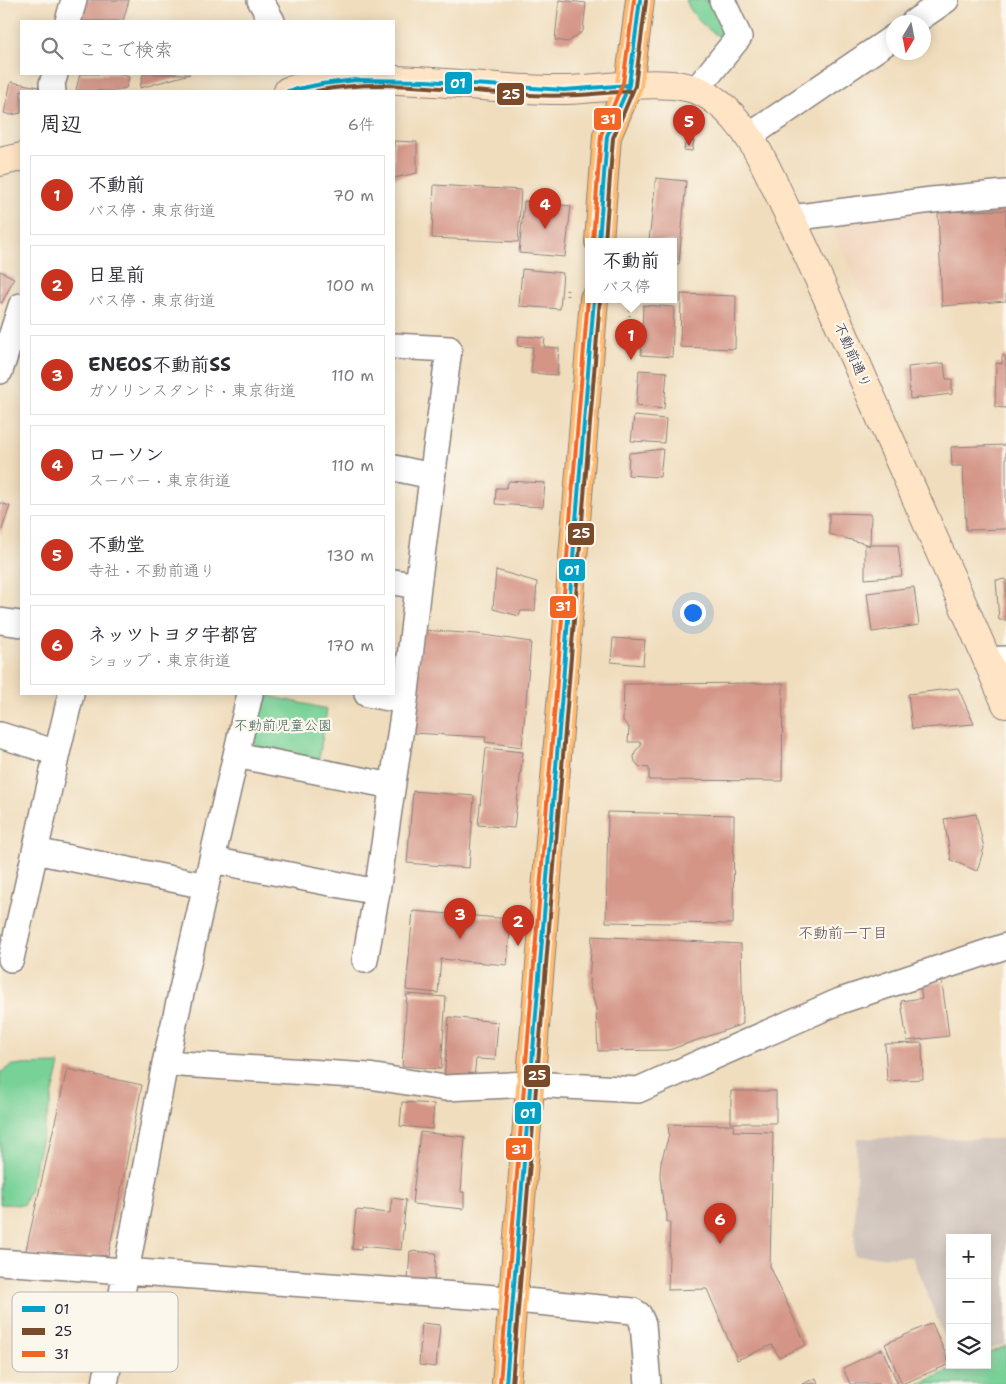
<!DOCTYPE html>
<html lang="ja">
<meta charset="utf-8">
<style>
:root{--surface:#fff;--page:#f7f7f7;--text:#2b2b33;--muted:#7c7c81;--line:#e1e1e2;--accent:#c8321e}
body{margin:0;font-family:"Shantell Sans","Klee One",sans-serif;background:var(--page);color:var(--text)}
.controls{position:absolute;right:15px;bottom:15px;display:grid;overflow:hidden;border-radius:0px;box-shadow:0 2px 12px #0003}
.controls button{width:45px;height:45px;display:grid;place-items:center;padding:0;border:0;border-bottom:1px solid var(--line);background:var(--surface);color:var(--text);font:25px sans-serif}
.compass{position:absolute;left:886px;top:15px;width:45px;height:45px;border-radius:50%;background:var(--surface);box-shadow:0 2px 12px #0003;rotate:190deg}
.you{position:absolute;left:692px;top:612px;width:18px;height:18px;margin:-12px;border:4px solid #fff;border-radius:50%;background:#1a73e8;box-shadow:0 0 0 8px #1a73e833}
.badge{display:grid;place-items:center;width:32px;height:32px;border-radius:50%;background:var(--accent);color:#fff;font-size:16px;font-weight:700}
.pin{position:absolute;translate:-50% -41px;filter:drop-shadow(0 1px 2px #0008)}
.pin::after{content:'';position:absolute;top:26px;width:18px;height:15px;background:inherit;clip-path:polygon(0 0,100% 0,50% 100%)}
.popup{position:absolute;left:585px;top:238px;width:92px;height:65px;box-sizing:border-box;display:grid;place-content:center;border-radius:0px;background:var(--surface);filter:drop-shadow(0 1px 4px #0005);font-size:16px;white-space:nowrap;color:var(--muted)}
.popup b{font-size:19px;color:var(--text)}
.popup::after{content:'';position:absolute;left:50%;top:100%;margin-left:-10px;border:10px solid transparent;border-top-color:var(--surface)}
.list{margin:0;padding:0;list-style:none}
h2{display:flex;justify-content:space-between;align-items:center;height:65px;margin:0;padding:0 20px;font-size:21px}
h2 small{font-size:16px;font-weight:400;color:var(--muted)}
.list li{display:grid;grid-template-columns:32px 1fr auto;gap:15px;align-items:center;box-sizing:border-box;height:80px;margin:0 10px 10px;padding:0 10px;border:1px solid var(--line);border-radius:0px}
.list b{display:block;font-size:19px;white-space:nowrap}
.list p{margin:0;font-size:16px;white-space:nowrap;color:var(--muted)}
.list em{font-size:16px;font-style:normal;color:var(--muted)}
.icon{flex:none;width:28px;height:28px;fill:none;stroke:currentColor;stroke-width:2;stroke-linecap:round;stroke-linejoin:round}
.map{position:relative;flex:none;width:1006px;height:1384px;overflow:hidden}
.search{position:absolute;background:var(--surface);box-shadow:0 2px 12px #0003;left:20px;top:20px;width:375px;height:55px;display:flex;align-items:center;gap:12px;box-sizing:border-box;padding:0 18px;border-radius:0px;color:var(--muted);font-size:19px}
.panel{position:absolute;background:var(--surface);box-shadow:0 2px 12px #0003;left:20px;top:90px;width:375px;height:605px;border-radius:0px}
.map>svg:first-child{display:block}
</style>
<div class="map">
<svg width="1006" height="1384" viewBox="0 0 1006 1384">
<rect width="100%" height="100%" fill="#fbf7ec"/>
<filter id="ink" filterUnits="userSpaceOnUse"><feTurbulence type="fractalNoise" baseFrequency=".02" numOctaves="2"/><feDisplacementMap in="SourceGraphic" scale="10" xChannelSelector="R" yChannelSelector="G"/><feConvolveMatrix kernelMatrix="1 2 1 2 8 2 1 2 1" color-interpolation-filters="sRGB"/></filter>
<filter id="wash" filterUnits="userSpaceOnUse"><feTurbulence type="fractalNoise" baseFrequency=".0096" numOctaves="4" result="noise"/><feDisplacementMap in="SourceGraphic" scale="20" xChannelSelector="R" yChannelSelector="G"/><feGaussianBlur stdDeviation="1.12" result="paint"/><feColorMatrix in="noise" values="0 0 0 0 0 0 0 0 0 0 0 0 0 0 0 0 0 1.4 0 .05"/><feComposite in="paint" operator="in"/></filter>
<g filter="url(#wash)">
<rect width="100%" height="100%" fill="#f0ddbd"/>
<path fill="#f1d5bd" d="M1006,200V302L869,311L831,221Z"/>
<path fill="#cec1ba" d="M857,1138L1006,1139V1343L987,1351V1238H950V1350L912,1257L854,1256Z"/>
<path fill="#78d197" stroke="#4d7a69" d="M686,0H712L727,30L724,39C707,30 693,19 686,0Z
M261,694L327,709L319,759L259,747L251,740Z
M60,1064L29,1192L23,1205L0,1204V1073L12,1065Z
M1006,1346V1384H919L962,1365H987V1354Z"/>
<g id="blocks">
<path fill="#d49587" d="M82,0H129L123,21H76Z
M559,0L586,3L583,31L568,42L555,40Z
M80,74H118L129,77L126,88L114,91H81L76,90Z
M143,74H190L140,88Z
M11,82L39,87L38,91H21V113L11,115L4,113Z
M686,140L694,141L692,151L684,150Z
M394,141L417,142V173L394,178Z
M656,178L686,181L679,264L674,263V241H649Z
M434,185L521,190L518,242L432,238Z
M524,201L571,206L565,257L519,253Z
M1006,210V301L942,306L938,212Z
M522,269L563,273L560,309L519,306Z
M0,271L14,278L2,303L0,302Z
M681,294L736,296L735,349L680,347Z
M643,305L674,307L672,357L641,355Z
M519,336L545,338L544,347L559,348L557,375L531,373L533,347L518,346Z
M1002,356H1006V408L995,407L996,363L1002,364Z
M944,363L946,379H952V394L910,399L908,367Z
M639,370L667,372L664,409L636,406Z
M634,416L666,419L664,443L631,441Z
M1006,445V529L966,530L963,466H952L951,447Z
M663,449L660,477L628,475L629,453Z
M509,481L545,483L543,507L495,504L496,488H506Z
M0,503L10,506L0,535Z
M829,513L871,514L870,545H898L902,576L865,579V545H870L829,534Z
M496,570L537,582L535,611H521L519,616L493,609Z
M1006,579V620H999L996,580Z
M914,587L919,625L872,632L867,593Z
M423,630L477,634L531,642L522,747L485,742L486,737L411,733Z
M613,638L645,640L643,665L611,662Z
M783,683L782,781L649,780V768L640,767L635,762L634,757L636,750L641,746V742H628L629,728L623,721L624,684Z
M958,688L974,724L912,729L908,694Z
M486,748L523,752L514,828L478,825Z
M413,791L474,796L469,868L407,863Z
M608,812L734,815L733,924L606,922Z
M976,814L984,848L977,871L951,860L944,819Z
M413,911L511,919L507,965L441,959L438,993L406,990Z
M592,936L741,944L743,1024L669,1050L598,1051L596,1009L589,983Z
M942,982L949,1036L907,1041L901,1001L922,998L920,985Z
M407,994L446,997L441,1069L402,1066Z
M449,1017L498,1022L495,1060L476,1059L474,1077L444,1080Z
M922,1043L923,1079L887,1081L885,1044Z
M67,1069L142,1085L108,1256L89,1255L86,1260L25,1254Z
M731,1091H776V1123H731Z
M402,1102L434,1104L432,1129L400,1126Z
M668,1124L734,1125L733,1131L773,1132L770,1266L806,1345L779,1357L772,1345L737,1360L707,1289L668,1290L670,1222H667V1214L663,1203L660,1175L661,1162L669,1135Z
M420,1132L465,1137L461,1192H464V1209L412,1204Z
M392,1198L406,1200L401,1250L361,1246V1250L352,1249L356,1210L390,1213Z
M410,1251L436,1253L434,1282L408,1280Z
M422,1323L440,1325L436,1367L419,1365Z
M932,1323L950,1364L902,1384L885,1344Z
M882,1349L898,1384H850L843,1368Z
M816,1378L818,1384H802Z"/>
</g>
</g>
<g filter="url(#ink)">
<use href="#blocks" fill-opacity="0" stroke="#89807c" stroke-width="1"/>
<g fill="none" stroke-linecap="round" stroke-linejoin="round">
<g stroke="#89807c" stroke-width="28">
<path id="street" d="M260,0L272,21
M68,21L74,0
M914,22L946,0
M696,90L739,37L722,0
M53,91L52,84L55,74
M748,137L894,37
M791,218L932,200L1006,193
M0,371L21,306
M394,468L432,476
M394,582L418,586
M0,621L21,624
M987,660L1006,659
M367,694L405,701
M0,735L57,753L11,959
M57,753L71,694
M236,755L392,786
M35,851L206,886
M212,860L377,892L365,960
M377,892L405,701L418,586L449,349L394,346
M165,1063L369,1076L445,1088L531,1084L638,1090L840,1001L1006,946
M0,1262L484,1297L633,1311L639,1315L643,1324L648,1384
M105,1384L165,1063L250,694"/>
</g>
<g stroke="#89807c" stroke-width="30">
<path id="secondary" d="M288,91C377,66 474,91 565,90C603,89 648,80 686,87C697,89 707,94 716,101C750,126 768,171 785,207C809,255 830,304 852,353C903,470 956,586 1006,704
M0,162L21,157"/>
</g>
<g stroke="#89807c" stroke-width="30">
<path id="highway" d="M599,241L607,136L629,85L640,0
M506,1384L594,299"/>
</g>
<path stroke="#89807c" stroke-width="3" stroke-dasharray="1 4" stroke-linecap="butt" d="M567,296V286
M628,331L631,299"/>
<use href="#street" stroke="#fff" stroke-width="25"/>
<use href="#secondary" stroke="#ffe4c6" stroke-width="28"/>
<use href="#highway" stroke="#ffbb71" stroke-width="28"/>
<g stroke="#fbf7ec" stroke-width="8">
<path id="bus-1" d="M288,91L322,84L356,80L426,81L564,90L629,85
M599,241L607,136L629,85L640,0
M506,1384L594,299"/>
</g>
<g stroke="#fbf7ec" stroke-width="8">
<path id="bus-2" d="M317,91C385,77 461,92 530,95C564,97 596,94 630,91
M605,241L613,138L635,86L646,1
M512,1384L600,300"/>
</g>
<g stroke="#fbf7ec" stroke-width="8">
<path id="bus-3" d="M593,241L601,135L623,83L634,0
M500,1383L588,298"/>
</g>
<use href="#bus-1" stroke="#02a2c7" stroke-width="4"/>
<use href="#bus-2" stroke="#7a4b2a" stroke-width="4"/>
<use href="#bus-3" stroke="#f26522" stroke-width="4"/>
</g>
</g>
<g text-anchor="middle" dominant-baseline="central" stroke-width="4.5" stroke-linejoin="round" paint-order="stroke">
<g font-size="14" fill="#22223b" stroke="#fbf7ec">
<text transform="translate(853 355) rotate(66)">不動前通り</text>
</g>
<g font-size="14" fill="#405f5b" stroke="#fbf7ec">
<text x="283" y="725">不動前児童公園</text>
</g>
<g font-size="15" fill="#604a56" stroke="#fbf7ec">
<text x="843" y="933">不動前一丁目</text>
</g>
</g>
<rect x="12" y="1292" width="166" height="80" rx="8" fill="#fbf7ec" stroke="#bab7b7" stroke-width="1"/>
<rect x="22" y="1306" width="23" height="6" fill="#02a2c7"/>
<rect x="22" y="1328" width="23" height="7" fill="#7a4b2a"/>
<rect x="22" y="1351" width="23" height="6" fill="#f26522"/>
<g font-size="14" fill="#22223b">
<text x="54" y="1314">01</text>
<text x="54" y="1336">25</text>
<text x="54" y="1359">31</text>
</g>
<g stroke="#fbf7ec" stroke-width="2">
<rect x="444" y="71" width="29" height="24" rx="5" fill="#02a2c7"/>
<rect x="496" y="82" width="29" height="24" rx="5" fill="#7a4b2a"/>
<rect x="593" y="107" width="29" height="24" rx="5" fill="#f26522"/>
<rect x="567" y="522" width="28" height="24" rx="5" fill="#7a4b2a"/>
<rect x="558" y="558" width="28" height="24" rx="5" fill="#02a2c7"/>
<rect x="549" y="595" width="28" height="24" rx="5" fill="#f26522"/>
<rect x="523" y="1064" width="28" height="24" rx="5" fill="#7a4b2a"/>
<rect x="514" y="1101" width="28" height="24" rx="5" fill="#02a2c7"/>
<rect x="505" y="1137" width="28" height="24" rx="5" fill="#f26522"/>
</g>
<g font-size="14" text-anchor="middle" font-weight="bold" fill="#fff">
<text x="458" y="88">01</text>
<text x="511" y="99">25</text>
<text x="608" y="124">31</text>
<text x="581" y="538">25</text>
<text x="572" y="575">01</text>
<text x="563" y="611">31</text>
<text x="537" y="1080">25</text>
<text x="528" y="1118">01</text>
<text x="519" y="1154">31</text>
</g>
</svg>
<div class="controls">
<button>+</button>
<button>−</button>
<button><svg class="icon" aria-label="layers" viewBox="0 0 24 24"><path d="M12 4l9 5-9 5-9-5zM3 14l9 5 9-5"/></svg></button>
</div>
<svg class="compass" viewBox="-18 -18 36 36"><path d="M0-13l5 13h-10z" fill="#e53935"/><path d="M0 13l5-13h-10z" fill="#7c7c81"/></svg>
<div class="you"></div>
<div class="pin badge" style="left:631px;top:360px">1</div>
<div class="popup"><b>不動前</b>バス停</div>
<div class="pin badge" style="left:518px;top:946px">2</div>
<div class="pin badge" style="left:460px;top:939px">3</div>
<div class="pin badge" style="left:545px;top:229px">4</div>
<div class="pin badge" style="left:689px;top:146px">5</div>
<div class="pin badge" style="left:720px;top:1244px">6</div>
<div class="search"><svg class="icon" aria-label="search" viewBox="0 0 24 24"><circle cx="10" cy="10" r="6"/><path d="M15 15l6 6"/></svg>ここで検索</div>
<section class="panel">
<h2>周辺<small>6件</small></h2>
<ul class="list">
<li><span class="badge">1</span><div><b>不動前</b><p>バス停 · 東京街道</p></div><em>70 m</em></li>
<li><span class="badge">2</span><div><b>日星前</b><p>バス停 · 東京街道</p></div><em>100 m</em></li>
<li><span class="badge">3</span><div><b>ENEOS不動前SS</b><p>ガソリンスタンド · 東京街道</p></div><em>110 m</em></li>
<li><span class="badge">4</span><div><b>ローソン</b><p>スーパー · 東京街道</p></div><em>110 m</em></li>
<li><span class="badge">5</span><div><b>不動堂</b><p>寺社 · 不動前通り</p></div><em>130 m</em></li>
<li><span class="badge">6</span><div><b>ネッツトヨタ宇都宮</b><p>ショップ · 東京街道</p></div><em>170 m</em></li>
</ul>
</section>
</div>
